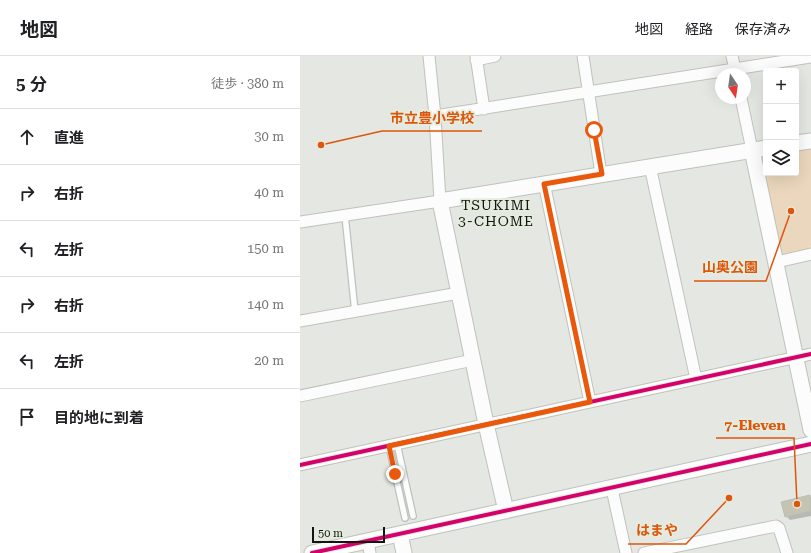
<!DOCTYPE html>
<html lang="ja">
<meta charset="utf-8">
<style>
:root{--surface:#fff;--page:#f2f2f2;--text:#202124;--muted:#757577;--line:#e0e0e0}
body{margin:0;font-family:"Roboto Serif","Noto Sans JP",serif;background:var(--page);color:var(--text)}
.controls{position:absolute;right:12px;top:12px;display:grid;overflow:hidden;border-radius:4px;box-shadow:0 4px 16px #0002}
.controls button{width:36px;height:36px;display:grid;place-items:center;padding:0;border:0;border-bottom:1px solid var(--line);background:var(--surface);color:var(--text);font:20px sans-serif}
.compass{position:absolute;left:415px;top:12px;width:36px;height:36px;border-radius:50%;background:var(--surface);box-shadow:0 4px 16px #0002;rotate:167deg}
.scale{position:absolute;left:12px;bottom:10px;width:73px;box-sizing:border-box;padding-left:4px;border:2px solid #131510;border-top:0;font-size:11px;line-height:14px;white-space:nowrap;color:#131510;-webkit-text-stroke:3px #e4ecde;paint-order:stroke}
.stop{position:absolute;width:12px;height:12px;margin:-9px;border:3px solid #ea580c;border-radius:50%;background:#fff}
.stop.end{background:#ea580c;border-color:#fff;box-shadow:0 1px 4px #0008}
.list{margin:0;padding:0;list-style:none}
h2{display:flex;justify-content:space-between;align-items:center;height:52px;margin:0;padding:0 16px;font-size:17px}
h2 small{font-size:13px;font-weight:400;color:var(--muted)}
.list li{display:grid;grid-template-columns:26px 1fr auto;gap:12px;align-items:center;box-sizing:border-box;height:56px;padding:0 16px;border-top:1px solid var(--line)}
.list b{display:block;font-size:15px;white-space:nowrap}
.list em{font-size:13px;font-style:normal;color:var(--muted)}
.icon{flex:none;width:22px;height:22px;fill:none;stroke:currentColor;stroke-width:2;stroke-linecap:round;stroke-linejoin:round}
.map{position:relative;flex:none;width:511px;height:497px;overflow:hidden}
header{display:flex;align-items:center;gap:24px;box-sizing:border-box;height:56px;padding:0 20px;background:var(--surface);border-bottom:1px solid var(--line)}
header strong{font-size:19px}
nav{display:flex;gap:22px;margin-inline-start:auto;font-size:14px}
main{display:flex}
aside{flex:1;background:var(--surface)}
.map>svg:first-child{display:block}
</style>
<header>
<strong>地図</strong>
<nav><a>地図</a><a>経路</a><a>保存済み</a></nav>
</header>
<main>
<aside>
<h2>5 分<small>徒歩 · 380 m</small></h2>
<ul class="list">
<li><svg class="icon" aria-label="ahead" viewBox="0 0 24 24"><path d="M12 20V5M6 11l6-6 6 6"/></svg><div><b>直進</b></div><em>30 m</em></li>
<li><svg class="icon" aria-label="right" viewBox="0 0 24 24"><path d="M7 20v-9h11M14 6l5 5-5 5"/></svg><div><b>右折</b></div><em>40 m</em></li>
<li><svg class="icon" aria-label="left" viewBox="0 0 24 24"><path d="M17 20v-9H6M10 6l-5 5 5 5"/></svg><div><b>左折</b></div><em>150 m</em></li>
<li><svg class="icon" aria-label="right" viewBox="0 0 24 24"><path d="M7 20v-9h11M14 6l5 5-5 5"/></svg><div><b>右折</b></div><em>140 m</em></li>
<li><svg class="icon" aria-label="left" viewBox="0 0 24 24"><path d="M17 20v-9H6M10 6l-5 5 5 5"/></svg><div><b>左折</b></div><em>20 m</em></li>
<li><svg class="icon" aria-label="arrive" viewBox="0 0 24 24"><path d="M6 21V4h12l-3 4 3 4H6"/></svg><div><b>目的地に到着</b></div></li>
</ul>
</aside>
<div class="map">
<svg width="511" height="497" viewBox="0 0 511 497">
<rect width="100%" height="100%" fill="#e5e8e2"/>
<path fill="#ebd7bd" d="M511,90V194L485,199L479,196L460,102L463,98L466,97V117H496V92Z"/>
<path fill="#0003" d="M510,441L511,442V460L490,464L486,460Z"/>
<path fill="#c5c4b3" stroke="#bcbdb7" d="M510,439L511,455L485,461L481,446Z"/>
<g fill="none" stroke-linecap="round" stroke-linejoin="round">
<g stroke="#bec2bc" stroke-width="8">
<path id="lane" d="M45,159L55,256
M97,388L113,460
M89,390L105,462"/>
</g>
<g stroke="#bec2bc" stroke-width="13">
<path id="street" d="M176,0L184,53
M283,0L301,118
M432,0L436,18
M176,4L195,0
M441,42L452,94
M135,60L511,1
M350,110L396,323
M244,127L290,346
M0,166L140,145L135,60L129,0
M477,206L511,198
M0,265L159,237
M0,340L173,304
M0,409L511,298
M312,433L326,497
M68,485L70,497
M344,497L476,470L479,472L487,497"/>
</g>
<g stroke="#bec2bc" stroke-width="17">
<path id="secondary" d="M496,87L511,85
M452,94L511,374
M206,455L186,368L140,145L466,92
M100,478L104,497
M12,497L511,388"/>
</g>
<use href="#lane" stroke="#fbfcfb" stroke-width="5.5"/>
<use href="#street" stroke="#fbfcfb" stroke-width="11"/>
<use href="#secondary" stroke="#fbfcfb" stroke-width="15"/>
<g stroke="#e4ecde" stroke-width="6">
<path id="cycleway" d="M0,409L511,298
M12,497L511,388"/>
</g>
<use href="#cycleway" stroke="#d6006c" stroke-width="4"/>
</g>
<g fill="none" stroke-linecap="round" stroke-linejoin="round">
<path stroke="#ea580c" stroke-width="5" d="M95,418L89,390L290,346L244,128L302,118L294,74"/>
</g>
<g text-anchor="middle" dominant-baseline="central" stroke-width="3.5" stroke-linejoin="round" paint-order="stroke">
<g font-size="14" letter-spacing="1" fill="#131510" stroke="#e4ecde">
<text x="196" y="149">TSUKIMI<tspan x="196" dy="16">3-CHOME</tspan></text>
</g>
</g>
<path fill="none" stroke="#dd560c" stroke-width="1.5" d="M21 89L82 75H182M491 155L466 225H394M497 448L494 382H416M429 442L386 488H328"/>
<g fill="#dd560c" stroke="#e4ecde" stroke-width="1.5">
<circle cx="21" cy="89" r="4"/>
<circle cx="491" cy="155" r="4"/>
<circle cx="497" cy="448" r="4"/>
<circle cx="429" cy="442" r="4"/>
</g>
<g font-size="14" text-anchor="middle" font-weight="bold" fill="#dd560c" stroke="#e4ecde" stroke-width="3.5" stroke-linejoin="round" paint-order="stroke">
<text x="132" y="67">市立豊小学校</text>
<text x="430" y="216">山奥公園</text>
<text x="455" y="374">7-Eleven</text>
<text x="357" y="479">はまや</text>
</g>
</svg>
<div class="controls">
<button>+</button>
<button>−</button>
<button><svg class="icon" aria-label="layers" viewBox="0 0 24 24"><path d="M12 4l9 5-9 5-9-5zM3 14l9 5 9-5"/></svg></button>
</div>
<svg class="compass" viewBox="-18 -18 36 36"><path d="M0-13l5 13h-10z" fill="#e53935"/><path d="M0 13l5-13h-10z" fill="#757577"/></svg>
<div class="scale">50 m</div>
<div class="stop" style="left:294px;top:74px"></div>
<div class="stop end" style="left:95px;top:418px"></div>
</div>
</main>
